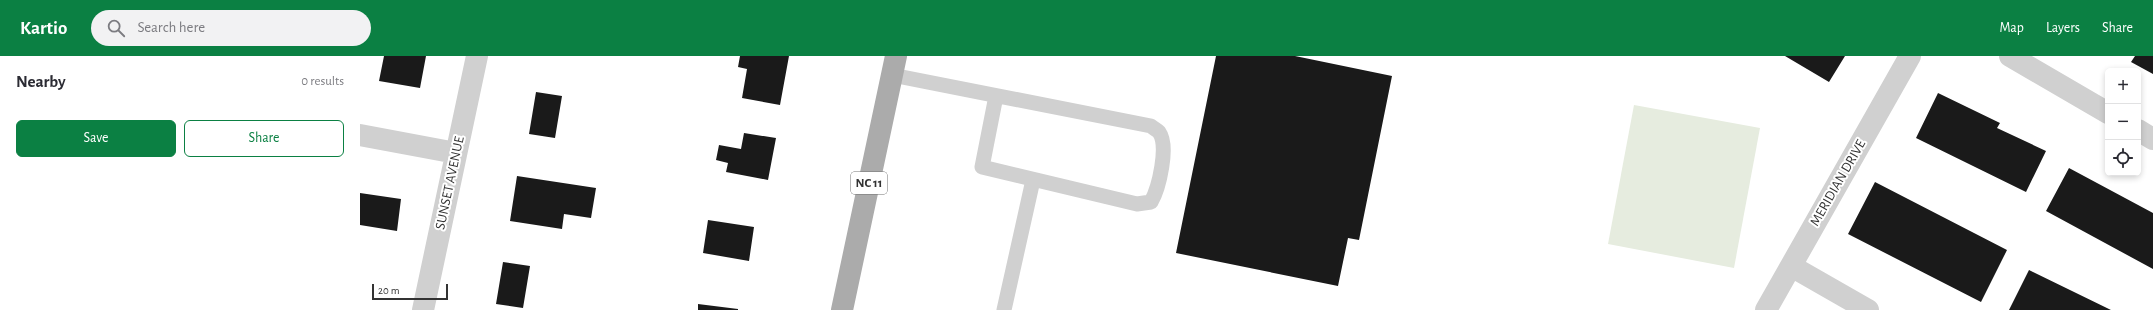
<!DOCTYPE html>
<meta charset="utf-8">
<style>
:root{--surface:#fff;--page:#f2f2f3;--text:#2b2b33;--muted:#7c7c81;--line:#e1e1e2;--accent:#0b8043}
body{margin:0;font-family:"Alegreya Sans",sans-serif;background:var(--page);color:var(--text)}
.controls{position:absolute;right:12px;top:12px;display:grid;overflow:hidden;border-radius:6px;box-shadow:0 2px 6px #0003}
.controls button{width:36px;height:36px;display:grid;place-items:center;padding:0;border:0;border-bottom:1px solid var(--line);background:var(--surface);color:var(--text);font:20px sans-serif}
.scale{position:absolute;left:12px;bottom:10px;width:76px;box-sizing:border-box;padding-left:4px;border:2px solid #333;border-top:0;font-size:11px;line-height:14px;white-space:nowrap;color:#333;-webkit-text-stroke:3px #fff;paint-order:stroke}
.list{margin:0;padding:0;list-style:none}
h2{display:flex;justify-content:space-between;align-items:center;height:52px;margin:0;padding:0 16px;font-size:17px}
h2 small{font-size:13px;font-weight:400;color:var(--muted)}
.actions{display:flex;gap:8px;padding:12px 16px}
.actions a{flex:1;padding:9px 0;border:1px solid var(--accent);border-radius:6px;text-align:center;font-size:14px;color:var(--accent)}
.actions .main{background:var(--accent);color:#fff}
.icon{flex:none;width:22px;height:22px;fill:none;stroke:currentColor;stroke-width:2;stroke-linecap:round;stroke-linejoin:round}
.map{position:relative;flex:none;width:1793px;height:254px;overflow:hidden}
header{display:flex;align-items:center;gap:24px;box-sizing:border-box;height:56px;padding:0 20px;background:var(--accent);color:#fff}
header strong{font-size:19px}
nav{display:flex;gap:22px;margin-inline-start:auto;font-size:14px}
.search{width:280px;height:36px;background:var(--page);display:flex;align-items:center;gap:10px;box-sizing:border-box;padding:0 14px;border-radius:22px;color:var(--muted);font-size:15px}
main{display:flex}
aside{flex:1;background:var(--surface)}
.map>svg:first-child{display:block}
</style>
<header>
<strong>Kartio</strong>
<div class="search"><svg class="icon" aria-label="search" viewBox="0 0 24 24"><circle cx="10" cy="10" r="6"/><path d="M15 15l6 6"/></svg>Search here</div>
<nav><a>Map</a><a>Layers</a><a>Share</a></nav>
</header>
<main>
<aside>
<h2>Nearby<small>0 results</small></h2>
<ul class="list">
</ul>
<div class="actions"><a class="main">Save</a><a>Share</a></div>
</aside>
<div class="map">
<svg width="1793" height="254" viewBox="0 0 1793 254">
<rect width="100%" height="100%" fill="#fff"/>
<path fill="#e6ecdf" d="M1274,49L1400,72L1374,212L1248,188Z"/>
<path fill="#1a1a1a" d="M24,0H66L60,32L19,25Z
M380,0H429L420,49L382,42L387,13L378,11Z
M856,0H935L1032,20L999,184L988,182L978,230L816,197Z
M1425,0H1485L1469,26Z
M1775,0H1793V18L1771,6Z
M176,36L202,40L195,82L169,78Z
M1578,37L1640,67L1637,72L1686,95L1666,136L1556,82Z
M384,77L416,82L408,124L366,116L368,107L356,104L359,89L381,93Z
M1709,112L1793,157V213L1686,155Z
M157,120L236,132L231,162L204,158L202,173L150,165Z
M1515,126L1647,194L1621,246L1488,178Z
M0,137L41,143L37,175L0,169Z
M348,164L394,171L389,205L343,197Z
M143,206L170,210L163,252L136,248Z
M1669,214L1751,254H1649Z
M338,248L378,253V254H338Z"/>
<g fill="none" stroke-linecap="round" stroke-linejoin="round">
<path stroke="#d0d0d0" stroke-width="15" d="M532,19L791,70C793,72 797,74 799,76C809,90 799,132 791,146L777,148L622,111L636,40
M644,254L673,124"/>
<path stroke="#d0d0d0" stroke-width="22" d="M1650,0L1748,57
M1778,74L1793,83
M0,79L96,97
M1431,210L1508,254
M63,254L117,0
M1406,254L1550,0"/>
<path stroke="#ababab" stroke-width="22" d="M482,254L536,0"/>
</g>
<g text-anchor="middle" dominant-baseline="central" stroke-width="4" stroke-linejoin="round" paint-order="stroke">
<rect fill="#fff" stroke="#707070" stroke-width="1" x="491" y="116" width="36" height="22" rx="3"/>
<g font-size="13" font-weight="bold" fill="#333">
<text x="509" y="127">NC 11</text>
</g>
<g font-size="14" fill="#333" stroke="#fff">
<text transform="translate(90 127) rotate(-78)">SUNSET AVENUE</text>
<text transform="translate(1478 127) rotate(-60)">MERIDIAN DRIVE</text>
</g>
</g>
</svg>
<div class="controls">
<button>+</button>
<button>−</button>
<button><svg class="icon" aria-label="locate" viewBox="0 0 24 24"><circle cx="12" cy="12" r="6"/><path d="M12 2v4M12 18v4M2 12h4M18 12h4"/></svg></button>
</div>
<div class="scale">20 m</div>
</div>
</main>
